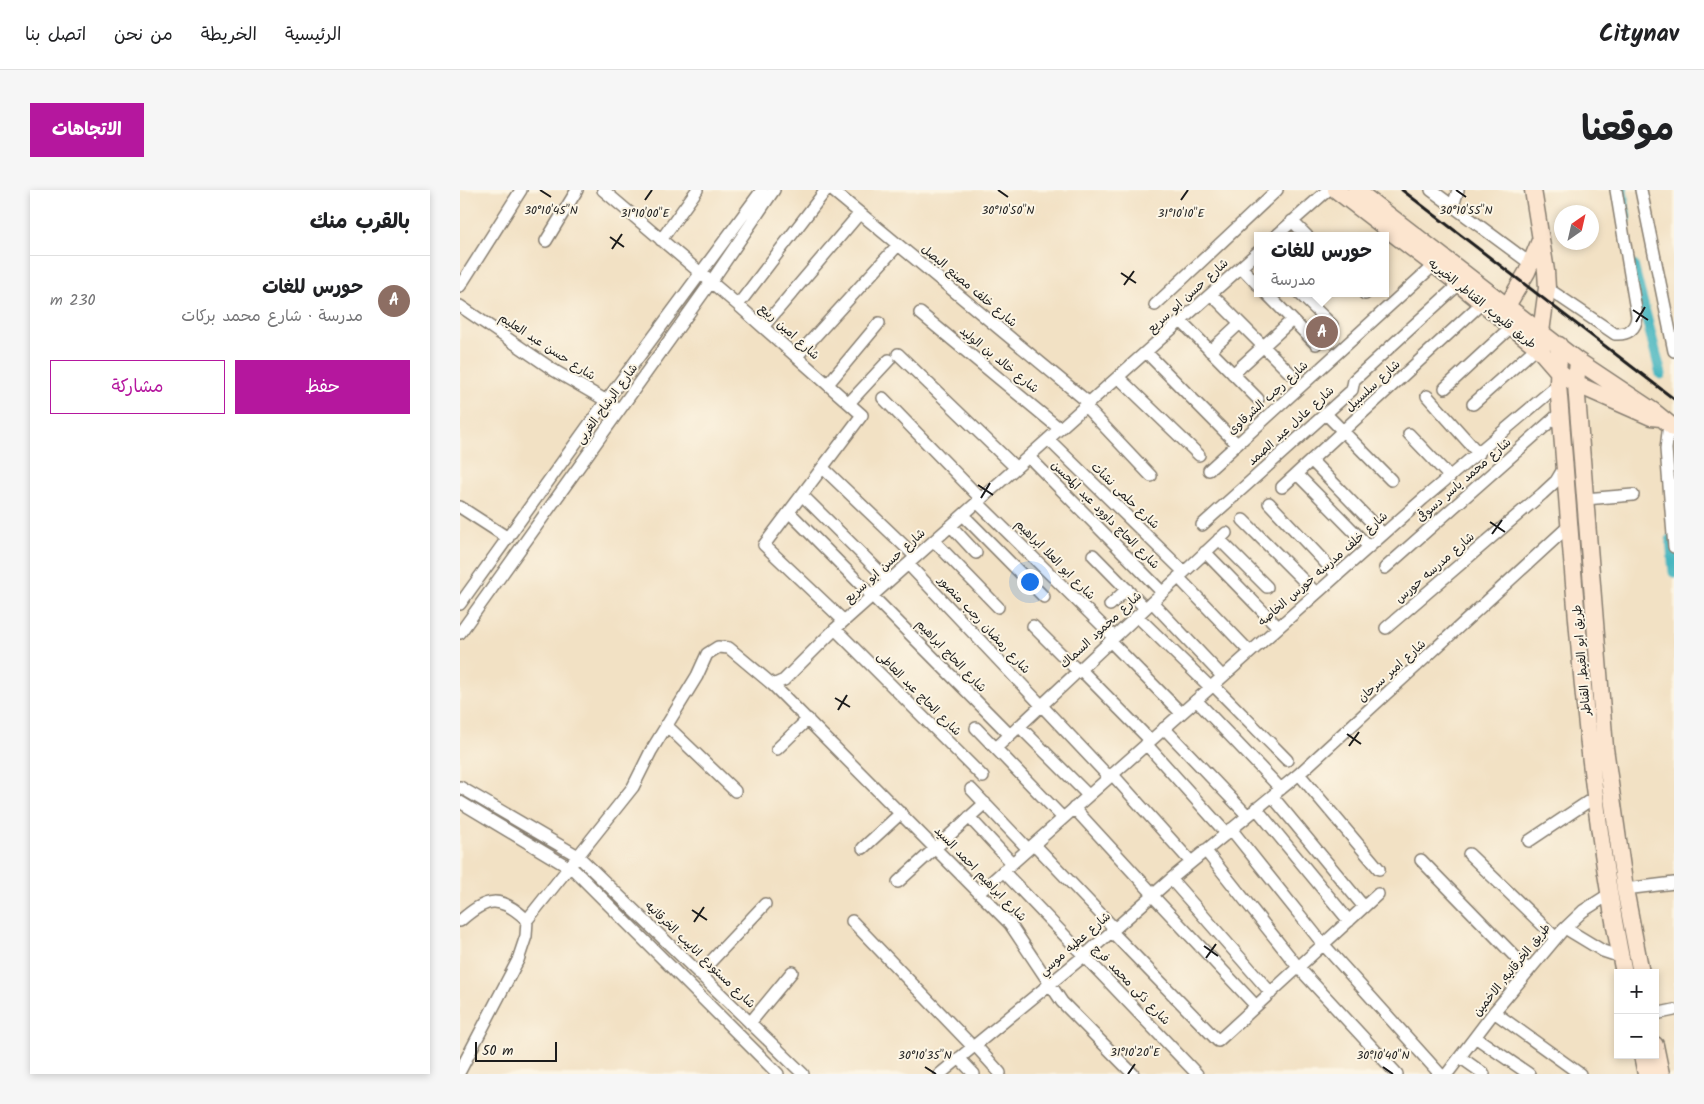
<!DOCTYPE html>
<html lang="ar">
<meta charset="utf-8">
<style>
:root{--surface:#fff;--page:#f6f6f6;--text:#202124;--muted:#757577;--line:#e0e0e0;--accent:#b5179e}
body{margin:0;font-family:Kalam,"Playpen Sans Arabic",sans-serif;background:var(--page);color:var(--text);direction:rtl}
.controls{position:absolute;right:15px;bottom:15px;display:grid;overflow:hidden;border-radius:0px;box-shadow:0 2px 8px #0003}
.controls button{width:45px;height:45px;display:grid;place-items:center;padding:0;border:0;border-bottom:1px solid var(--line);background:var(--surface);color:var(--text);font:25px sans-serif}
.compass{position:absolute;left:1094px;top:15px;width:45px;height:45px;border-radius:50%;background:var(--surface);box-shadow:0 2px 8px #0003;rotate:34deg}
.scale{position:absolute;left:15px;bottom:12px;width:82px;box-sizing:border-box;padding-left:5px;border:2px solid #1c1c1c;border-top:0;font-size:14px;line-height:18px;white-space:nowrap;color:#1c1c1c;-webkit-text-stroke:4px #fcf5e5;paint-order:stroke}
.you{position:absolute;left:569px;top:391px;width:18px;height:18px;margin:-12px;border:4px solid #fff;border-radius:50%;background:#1a73e8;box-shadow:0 0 0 8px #1a73e833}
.badge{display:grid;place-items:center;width:32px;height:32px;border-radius:50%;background:var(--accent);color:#fff;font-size:16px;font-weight:700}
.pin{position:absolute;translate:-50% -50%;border:2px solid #fff;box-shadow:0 1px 5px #0006}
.popup{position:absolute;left:794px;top:42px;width:135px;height:65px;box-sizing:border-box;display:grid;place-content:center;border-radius:0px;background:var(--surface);filter:drop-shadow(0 1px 4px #0005);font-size:16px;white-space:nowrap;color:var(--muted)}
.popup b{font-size:19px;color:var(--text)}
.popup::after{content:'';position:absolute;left:50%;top:100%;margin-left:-10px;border:10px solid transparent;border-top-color:var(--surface)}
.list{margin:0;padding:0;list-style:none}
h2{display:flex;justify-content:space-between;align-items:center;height:65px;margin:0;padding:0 20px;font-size:21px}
h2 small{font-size:16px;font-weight:400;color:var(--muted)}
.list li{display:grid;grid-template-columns:32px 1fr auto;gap:15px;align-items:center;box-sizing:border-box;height:90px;padding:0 20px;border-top:1px solid var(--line)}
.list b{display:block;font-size:19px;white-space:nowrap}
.list p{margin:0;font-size:16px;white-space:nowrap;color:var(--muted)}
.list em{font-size:16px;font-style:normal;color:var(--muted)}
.actions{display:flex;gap:10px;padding:15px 20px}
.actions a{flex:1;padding:11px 0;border:1px solid var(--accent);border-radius:0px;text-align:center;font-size:18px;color:var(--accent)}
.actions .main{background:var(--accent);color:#fff}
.map{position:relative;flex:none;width:1214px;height:884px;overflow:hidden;direction:ltr;border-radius:0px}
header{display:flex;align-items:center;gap:30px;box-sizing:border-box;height:70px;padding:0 25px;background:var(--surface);border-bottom:1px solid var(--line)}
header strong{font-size:24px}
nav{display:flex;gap:28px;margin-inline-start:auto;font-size:18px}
.intro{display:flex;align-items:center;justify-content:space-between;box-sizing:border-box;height:120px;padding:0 30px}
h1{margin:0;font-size:35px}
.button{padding:12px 22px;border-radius:0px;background:var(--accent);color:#fff;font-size:18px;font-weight:700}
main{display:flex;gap:30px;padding:0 30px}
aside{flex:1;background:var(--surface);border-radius:0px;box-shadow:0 2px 8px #0003}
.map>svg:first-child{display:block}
</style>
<header>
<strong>Citynav</strong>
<nav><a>الرئيسية</a><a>الخريطة</a><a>من نحن</a><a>اتصل بنا</a></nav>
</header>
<div class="intro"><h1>موقعنا</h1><a class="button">الاتجاهات</a></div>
<main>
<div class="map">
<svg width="1214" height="884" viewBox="0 0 1214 884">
<rect width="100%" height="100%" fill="#fcf5e5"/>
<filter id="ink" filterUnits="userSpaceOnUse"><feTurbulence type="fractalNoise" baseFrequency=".02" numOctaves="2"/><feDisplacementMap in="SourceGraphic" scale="10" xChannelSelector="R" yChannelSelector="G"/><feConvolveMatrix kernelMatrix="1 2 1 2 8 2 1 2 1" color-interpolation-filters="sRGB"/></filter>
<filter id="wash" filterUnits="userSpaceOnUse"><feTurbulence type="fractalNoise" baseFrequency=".0096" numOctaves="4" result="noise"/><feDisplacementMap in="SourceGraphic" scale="20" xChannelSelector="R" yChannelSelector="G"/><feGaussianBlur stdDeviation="1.12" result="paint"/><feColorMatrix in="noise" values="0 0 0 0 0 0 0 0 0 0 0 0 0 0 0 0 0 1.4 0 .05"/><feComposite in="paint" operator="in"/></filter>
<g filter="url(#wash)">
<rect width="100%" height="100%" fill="#f2e1c4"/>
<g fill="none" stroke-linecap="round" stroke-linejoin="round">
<path stroke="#47b6c0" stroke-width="11" d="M1162,0L1166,29
M1173,75L1201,184
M1211,349L1214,382"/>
</g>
</g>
<g filter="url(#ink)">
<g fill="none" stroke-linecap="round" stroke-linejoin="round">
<g stroke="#877e70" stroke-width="14">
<path id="street" d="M143,0L278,115L402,225L304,355L384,431
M372,0L629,213
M971,0L1071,74
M1181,0L1214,161
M993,16L998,0
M832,31L847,46
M816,46L868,0
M201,50L237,0
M86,51L117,0
M781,77L798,95
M0,96L61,0
M1087,98L1155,144C1168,145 1176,139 1177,126L1156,0
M806,103L856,154
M839,103L872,135
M904,103L905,104
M751,104L830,183
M278,115L366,0
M695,115L817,0
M0,116L95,181L152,214
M460,123L600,239
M721,131L798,209
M303,137L400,23
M750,161L780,133
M686,162L777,254
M438,164L556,278
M337,166L438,55
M773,184L832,130
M658,187L739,265
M368,194L419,133
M985,198L1051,137
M967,206L1019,264
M423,208L521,309
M389,213L429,170
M1013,214L1077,157
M625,216L691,286
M866,224L931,290
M1209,234L1206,259L1214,357
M949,244L990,287
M588,249L724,382
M569,267L702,402
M851,270L923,344
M363,278L456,367
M749,280L974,75
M837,284L909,357
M822,297L1022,113
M342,305L429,391
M1125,309L1173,305
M517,312L654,447
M809,313L877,385
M0,317L48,348
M329,322L550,545
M503,325L584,407
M783,330L856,403
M742,335L892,200L894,190L999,94
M491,336L516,363
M759,349L807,397
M474,351L538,417
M745,362L818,437
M633,365L685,418
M448,374L649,587
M925,378L1100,223
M718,387L790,462
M692,412L762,486
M0,414L146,211L302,0
M650,415L667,399
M677,426L750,497
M573,436L618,481
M926,438L1082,304L1096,291L1105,276
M375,439L523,587
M0,443L251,92L314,0
M650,451L721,523
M620,479L690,550
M313,495L550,734L602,812L673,884
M753,495L827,570
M736,510L821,599
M206,535L275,601
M559,536L628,605
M516,538L603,628
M704,538L787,625
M686,554L766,643
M536,558L766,343
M317,559L348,529
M652,584L731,672
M839,584L919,679
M0,597L118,666L343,884
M511,599L568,659
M812,606L904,717
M0,612L115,681L318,884
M614,618L693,704
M796,618L889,731
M509,627L552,673
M771,639L863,754L980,884
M1069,651L1135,607
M574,654L654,738
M403,658L441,623
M745,660L838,777L937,884
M1009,664L1096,748
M961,670L1068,780
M543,681L737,884
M711,689L811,803
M438,692L525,613
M1165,699L1214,693
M520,702L963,309L1098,195
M692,705L796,816
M0,731C27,707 40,705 67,730L173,597L191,561L237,486L247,464L258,457L269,458L313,495L324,490L375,439L798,62
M392,731L513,857
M1105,738L1143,761L1161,767
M651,741L758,851L918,704
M239,784L305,714
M1034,822L1120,884
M1195,824L1214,820
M290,833L332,782
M1015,847L1069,884
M515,855L540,883
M1000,867L1024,884
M499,868L514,884
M0,881L58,770L66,746L67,730
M480,884L624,766L711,689L839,584L1111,334
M987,884L1034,822L1102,741L1123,721L1148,705"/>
</g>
<g stroke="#877e70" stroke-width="19">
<path id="secondary" d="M876,0L999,94L1077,157L1097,180L1116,194L1191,227L1201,228
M896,0L1118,171L1193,221L1214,238
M1073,0L1086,81L1087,98L1081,142
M1047,116L1067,82L1081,48
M1099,155L1098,195C1115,391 1124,590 1164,783
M1118,171L1116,194L1145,558L1165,699L1181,783
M1195,855L1201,884
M1182,865L1186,884"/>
</g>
<use href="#street" stroke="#fff" stroke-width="11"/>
<use href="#secondary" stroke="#fce5cf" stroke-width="16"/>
<path stroke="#1c1c1c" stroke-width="3" d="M942,0L1214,209"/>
</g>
</g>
<path fill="none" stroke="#1c1c1c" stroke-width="2" d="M80,0L91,7M538,0L548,7M996,0L1006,7M185,10L192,0M721,10L728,0M150,47L164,57M152,59L162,44M661,83L676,93M664,95L674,81M1173,120L1188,130M1176,132L1185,117M518,295L533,305M521,308L530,293M1030,332L1045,342M1032,344L1042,330M375,508L390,517M378,520L387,505M887,544L901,554M889,556L899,542M232,720L247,730M234,732L244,717M744,756L758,766M746,768L756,754M465,877L476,884M923,877L933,884M668,884L675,874"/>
<g text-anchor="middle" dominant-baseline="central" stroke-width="4" stroke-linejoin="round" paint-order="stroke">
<g font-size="12" fill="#1c1c1c" stroke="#fcf5e5">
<text transform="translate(509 96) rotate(40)">شارع خلف مصنع البصل</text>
<text transform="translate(728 106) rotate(-42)">شارع حسن ابو سريع</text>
<text transform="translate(1022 114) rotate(39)">طريق قليوب, القناطر الخيريه</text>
<text transform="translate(329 142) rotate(42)">شارع امين ربيع</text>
<text transform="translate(87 157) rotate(33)">شارع حسن عبد العليم</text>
<text transform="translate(539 170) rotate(39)">شارع خالد بن الوليد</text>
<text transform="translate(913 196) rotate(-43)">شارع سلسبيل</text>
<text transform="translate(808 208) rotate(-42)">شارع رجب الشرقاوى</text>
<text transform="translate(147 214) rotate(-54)">شارع الرشاح الغربى</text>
<text transform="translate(831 236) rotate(-42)">شارع عادل عبد الصمد</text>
<text transform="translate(1004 290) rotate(-41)">شارع محمد ياسر دسوقى</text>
<text transform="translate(665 306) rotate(44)">شارع حلمى نشأت</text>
<text transform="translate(645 325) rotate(45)">شارع الحاج داوود عبد المحسن</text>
<text transform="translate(595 370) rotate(45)">شارع ابو العلا ابراهيم</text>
<text transform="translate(425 376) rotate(-42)">شارع حسن ابو سريع</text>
<text transform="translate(975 378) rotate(-41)">شارع مدرسه حورس</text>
<text transform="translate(863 379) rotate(-41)">شارع خلف مدرسه حورس الخاصه</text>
<text transform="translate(524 435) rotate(47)">شارع رمضان رجب منصور</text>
<text transform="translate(641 440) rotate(-43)">شارع محمود السماك</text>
<text transform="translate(491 466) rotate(46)">شارع الحاج ابراهيم</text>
<text transform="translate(1122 470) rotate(-95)">طريق ابو الغيط, القناطر</text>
<text transform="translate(932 481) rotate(-42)">شارع امير سرحان</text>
<text transform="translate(459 504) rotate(45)">شارع الحاج عبد العاطى</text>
<text transform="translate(520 684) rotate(46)">شارع ابراهيم احمد السيد</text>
<text transform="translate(615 754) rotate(-41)">شارع عطيه موسي</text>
<text transform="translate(240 765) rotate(44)">شارع مستودع انابيب الخرقانيه</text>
<text transform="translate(1052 780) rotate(-51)">طريق الخرقانيه, الاخمين</text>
<text transform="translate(671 795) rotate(46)">شارع ذكى محمد فرج</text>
</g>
</g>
<g font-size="12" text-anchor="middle" fill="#1c1c1c" stroke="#fcf5e5" stroke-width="4" stroke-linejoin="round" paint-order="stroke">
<text x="91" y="24">30°10'45"N</text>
<text x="548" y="24">30°10'50"N</text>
<text x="1006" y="24">30°10'55"N</text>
<text x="185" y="27">31°10'00"E</text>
<text x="721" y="27">31°10'10"E</text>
<text x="675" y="866">31°10'20"E</text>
<text x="465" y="869">30°10'35"N</text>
<text x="923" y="869">30°10'40"N</text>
</g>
</svg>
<div class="controls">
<button>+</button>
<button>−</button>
</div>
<svg class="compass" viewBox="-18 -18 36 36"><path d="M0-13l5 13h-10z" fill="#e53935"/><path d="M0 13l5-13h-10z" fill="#757577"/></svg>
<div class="scale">50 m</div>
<div class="you"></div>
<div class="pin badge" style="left:862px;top:142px;background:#8d6e63">A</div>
<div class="popup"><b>حورس للغات</b>مدرسة</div>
</div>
<aside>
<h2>بالقرب منك<small></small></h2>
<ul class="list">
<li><span class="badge" style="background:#8d6e63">A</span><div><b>حورس للغات</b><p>مدرسة · شارع محمد بركات</p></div><em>230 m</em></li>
</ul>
<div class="actions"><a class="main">حفظ</a><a>مشاركة</a></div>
</aside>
</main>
